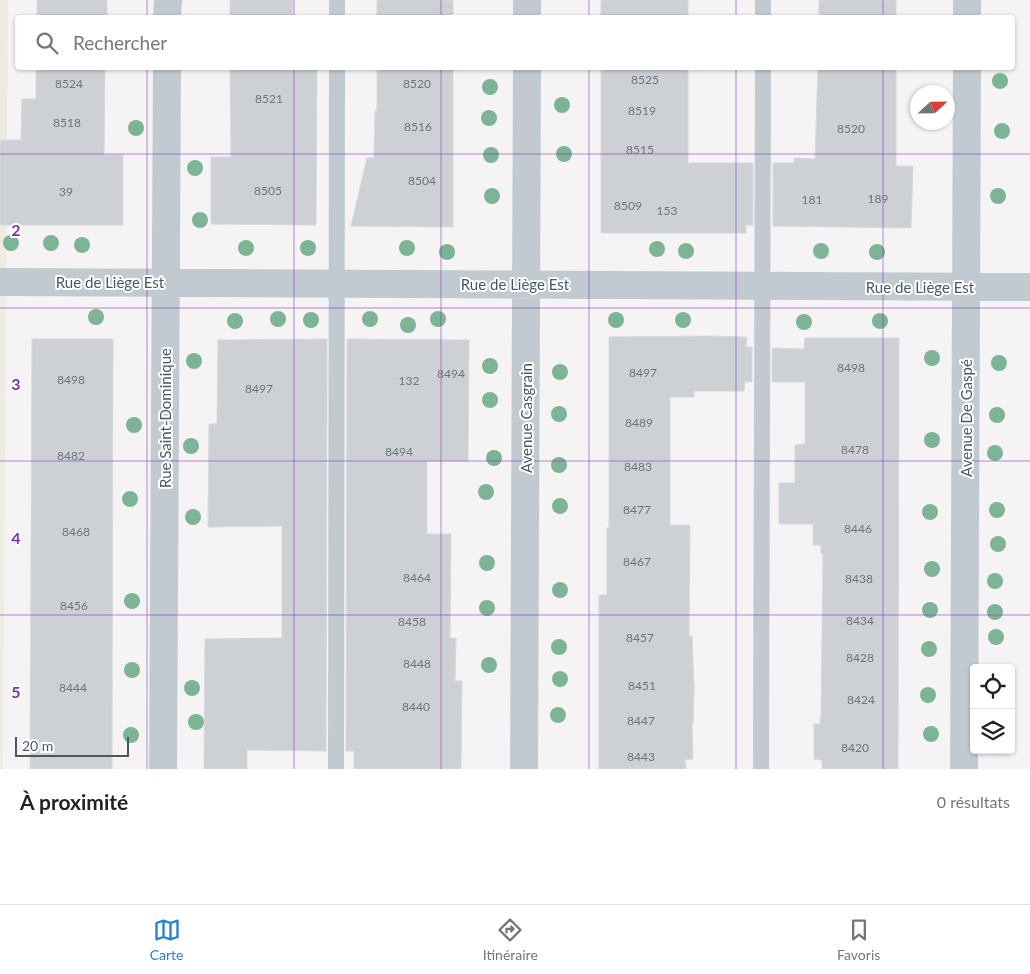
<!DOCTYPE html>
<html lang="fr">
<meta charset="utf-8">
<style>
:root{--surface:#fff;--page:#f6f6f6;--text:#222;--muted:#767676;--line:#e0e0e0;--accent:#237ede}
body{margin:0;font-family:Lato,sans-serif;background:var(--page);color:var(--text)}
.controls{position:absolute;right:15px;bottom:15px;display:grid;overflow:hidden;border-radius:5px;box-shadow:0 1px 4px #0004}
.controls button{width:45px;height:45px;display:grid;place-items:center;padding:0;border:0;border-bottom:1px solid var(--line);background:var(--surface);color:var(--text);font:25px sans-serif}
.compass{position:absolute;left:910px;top:85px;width:45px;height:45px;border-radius:50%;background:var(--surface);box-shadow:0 1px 4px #0004;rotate:68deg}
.scale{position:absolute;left:15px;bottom:12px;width:114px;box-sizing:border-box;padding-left:5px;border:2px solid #4b575f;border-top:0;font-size:14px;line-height:18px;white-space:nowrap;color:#4b575f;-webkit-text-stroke:4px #fff;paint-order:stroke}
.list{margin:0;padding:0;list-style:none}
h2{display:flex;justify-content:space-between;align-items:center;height:65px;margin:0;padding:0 20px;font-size:21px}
h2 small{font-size:16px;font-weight:400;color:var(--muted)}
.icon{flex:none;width:28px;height:28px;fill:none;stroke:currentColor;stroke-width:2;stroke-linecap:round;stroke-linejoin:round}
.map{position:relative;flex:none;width:1030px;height:769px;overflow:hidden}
.search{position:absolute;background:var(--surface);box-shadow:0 1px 4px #0004;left:15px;right:15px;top:15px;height:55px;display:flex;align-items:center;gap:12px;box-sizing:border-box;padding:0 18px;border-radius:5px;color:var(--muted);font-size:19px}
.sheet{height:135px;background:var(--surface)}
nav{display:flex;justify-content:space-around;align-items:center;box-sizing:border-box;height:70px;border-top:1px solid var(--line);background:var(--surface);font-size:14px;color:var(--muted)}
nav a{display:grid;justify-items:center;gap:2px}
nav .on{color:var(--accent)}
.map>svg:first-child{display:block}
</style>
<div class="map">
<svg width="1030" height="769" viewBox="0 0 1030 769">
<rect width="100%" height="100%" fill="#f5f3f3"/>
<path fill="#eeebe3" d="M0,0H8L3,769H0Z"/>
<path fill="#cdd0d4" stroke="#d7d9dd" d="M37,0H107V18H37Z
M230,0H293L292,18H230Z
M377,0H453V18H377Z
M601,0H688V18H601Z
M819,0H896V18H819Z
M36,68H105L104,155H123V225H0V140H21L22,99H36Z
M230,68H317L316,225L211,224V157H231Z
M377,68H453V227L351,226L367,158H374L375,111H377Z
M601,68H688V163H753V225H746V233H601Z
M818,68H896V166H913L911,228L773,226V163H794V158L815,159Z
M709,336L747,337L746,347H752V382H745L744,391H694V397H670V525H690L689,636H692L694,689L693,724H692L693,759L685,760L686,769H599V595H607V528H609V337Z
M805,338H899L898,769H822V760L814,759V724H820V719H821L823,553L821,554V545H813V524H779V483H795V445L805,444V382H772V348L804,349Z
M32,339H113L112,769H30Z
M327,339L326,751L247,750V769H204L205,639L282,638V526L208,527L209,424H217L218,340Z
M347,339L469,340L468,461H427V534H451L450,638H456L455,681H462L461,769H354V751H346Z"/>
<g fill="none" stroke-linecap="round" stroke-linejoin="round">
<path stroke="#c1cad0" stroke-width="16" d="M337,18V0
M763,18V0
M336,769L337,68
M761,769L763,68"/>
<path stroke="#c1cad0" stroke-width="28" d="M167,18L168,0
M527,18V0
M967,18V0
M0,282L1030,287
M163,769L167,68
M524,769L527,68
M964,769L967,68"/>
</g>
<g fill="#7eb496">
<circle cx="1000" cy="81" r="8"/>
<circle cx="490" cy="87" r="8"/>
<circle cx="562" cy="105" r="8"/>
<circle cx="489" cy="118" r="8"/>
<circle cx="136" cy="128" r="8"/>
<circle cx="1002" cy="131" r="8"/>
<circle cx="564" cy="154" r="8"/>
<circle cx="491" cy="155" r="8"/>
<circle cx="195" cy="168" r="8"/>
<circle cx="492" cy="196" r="8"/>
<circle cx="998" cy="196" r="8"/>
<circle cx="200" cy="220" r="8"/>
<circle cx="11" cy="243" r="8"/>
<circle cx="51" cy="243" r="8"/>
<circle cx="82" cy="245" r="8"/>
<circle cx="246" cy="248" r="8"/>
<circle cx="308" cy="248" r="8"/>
<circle cx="407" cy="248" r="8"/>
<circle cx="657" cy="249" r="8"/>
<circle cx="686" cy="251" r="8"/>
<circle cx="821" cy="251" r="8"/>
<circle cx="447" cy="252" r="8"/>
<circle cx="877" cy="252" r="8"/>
<circle cx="96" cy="317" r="8"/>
<circle cx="278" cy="319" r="8"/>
<circle cx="370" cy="319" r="8"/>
<circle cx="438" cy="319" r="8"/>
<circle cx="311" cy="320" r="8"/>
<circle cx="616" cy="320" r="8"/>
<circle cx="683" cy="320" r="8"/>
<circle cx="235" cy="321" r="8"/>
<circle cx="880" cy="321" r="8"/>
<circle cx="804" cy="322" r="8"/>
<circle cx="408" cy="325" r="8"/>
<circle cx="932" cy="358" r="8"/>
<circle cx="194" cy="361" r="8"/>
<circle cx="999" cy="363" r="8"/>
<circle cx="490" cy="366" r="8"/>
<circle cx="560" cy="372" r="8"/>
<circle cx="490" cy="400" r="8"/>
<circle cx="559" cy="414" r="8"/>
<circle cx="997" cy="415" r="8"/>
<circle cx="134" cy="425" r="8"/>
<circle cx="932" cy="440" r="8"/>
<circle cx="191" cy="446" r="8"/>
<circle cx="995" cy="453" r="8"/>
<circle cx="494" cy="458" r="8"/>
<circle cx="559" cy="465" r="8"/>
<circle cx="486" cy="492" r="8"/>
<circle cx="130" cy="499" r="8"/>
<circle cx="560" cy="506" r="8"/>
<circle cx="997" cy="510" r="8"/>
<circle cx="930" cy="512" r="8"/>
<circle cx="193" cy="517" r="8"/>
<circle cx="998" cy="544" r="8"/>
<circle cx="487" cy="563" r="8"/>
<circle cx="932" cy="569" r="8"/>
<circle cx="995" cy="581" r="8"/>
<circle cx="560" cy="590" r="8"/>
<circle cx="132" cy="601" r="8"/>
<circle cx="487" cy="608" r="8"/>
<circle cx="930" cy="610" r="8"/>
<circle cx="995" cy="612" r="8"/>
<circle cx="996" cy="637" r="8"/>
<circle cx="559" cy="647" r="8"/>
<circle cx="929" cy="649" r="8"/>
<circle cx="489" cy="665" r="8"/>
<circle cx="132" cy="670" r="8"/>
<circle cx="560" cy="679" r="8"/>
<circle cx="192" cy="688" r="8"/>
<circle cx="928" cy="695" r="8"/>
<circle cx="558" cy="715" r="8"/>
<circle cx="196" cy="722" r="8"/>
<circle cx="931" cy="734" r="8"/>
<circle cx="131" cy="735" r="8"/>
</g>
<path fill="none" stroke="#7b2cbf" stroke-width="1" stroke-opacity="0.55" d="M147,0V18M294,0V18M441,0V18M589,0V18M736,0V18M883,0V18M147,68V769M294,68V769M441,68V769M589,68V769M736,68V769M883,68V769M0,154H1030M0,308H1030M0,461H1030M0,615H1030"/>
<g text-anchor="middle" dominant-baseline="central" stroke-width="4" stroke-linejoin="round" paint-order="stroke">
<g font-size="12" fill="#6c757c">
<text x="645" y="79">8525</text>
<text x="69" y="83">8524</text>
<text x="417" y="83">8520</text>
<text x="269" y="98">8521</text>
<text x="642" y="110">8519</text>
<text x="67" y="122">8518</text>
<text x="418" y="126">8516</text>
<text x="851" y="128">8520</text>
<text x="640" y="149">8515</text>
<text x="422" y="180">8504</text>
<text x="268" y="190">8505</text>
<text x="66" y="191">39</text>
<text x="878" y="198">189</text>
<text x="812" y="199">181</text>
<text x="628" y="205">8509</text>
<text x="667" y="210">153</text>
<text x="851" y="367">8498</text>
<text x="643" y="372">8497</text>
<text x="451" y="373">8494</text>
<text x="71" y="379">8498</text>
<text x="409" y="380">132</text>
<text x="259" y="388">8497</text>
<text x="639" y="422">8489</text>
<text x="855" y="449">8478</text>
<text x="399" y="451">8494</text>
<text x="71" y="455">8482</text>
<text x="638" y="466">8483</text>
<text x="637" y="509">8477</text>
<text x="858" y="528">8446</text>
<text x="76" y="531">8468</text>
<text x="637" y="561">8467</text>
<text x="417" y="577">8464</text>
<text x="859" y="578">8438</text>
<text x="74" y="605">8456</text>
<text x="860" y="620">8434</text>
<text x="412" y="621">8458</text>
<text x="640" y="637">8457</text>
<text x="860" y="657">8428</text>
<text x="417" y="663">8448</text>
<text x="642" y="685">8451</text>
<text x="73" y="687">8444</text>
<text x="861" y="699">8424</text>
<text x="416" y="706">8440</text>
<text x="641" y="720">8447</text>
<text x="855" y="747">8420</text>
<text x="641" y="756">8443</text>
</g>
<g font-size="15" fill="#4b575f" stroke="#fff">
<text x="110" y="282">Rue de Liège Est</text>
<text x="515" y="284">Rue de Liège Est</text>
<text x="920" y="287">Rue de Liège Est</text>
<text transform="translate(165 418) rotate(-90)">Rue Saint-Dominique</text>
<text transform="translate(526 418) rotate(-90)">Avenue Casgrain</text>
<text transform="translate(966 418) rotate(-90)">Avenue De Gaspé</text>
</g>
</g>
<g font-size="16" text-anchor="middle" font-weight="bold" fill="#7b2cbf" stroke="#fff" stroke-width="4" stroke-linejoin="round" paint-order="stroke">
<text x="16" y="236">2</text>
<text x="16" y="390">3</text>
<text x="16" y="544">4</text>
<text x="16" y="698">5</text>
</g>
</svg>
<div class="controls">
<button><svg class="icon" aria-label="locate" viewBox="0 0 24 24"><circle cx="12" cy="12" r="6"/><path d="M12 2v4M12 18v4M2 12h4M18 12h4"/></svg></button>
<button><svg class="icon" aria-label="layers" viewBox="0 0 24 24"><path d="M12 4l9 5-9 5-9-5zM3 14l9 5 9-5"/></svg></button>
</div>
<svg class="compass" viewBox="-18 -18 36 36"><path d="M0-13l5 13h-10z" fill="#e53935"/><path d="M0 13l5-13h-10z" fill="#767676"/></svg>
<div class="scale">20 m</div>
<div class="search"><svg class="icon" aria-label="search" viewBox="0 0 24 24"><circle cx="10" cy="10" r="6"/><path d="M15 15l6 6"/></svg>Rechercher</div>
</div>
<section class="sheet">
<h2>À proximité<small>0 résultats</small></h2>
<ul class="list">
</ul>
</section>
<nav>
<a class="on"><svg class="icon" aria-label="map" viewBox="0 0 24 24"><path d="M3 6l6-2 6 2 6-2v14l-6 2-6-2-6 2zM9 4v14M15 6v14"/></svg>Carte</a>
<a><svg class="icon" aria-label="directions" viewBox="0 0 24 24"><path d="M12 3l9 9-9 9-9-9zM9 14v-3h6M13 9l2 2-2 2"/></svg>Itinéraire</a>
<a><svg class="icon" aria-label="saved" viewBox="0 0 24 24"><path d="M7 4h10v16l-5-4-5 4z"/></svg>Favoris</a>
</nav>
